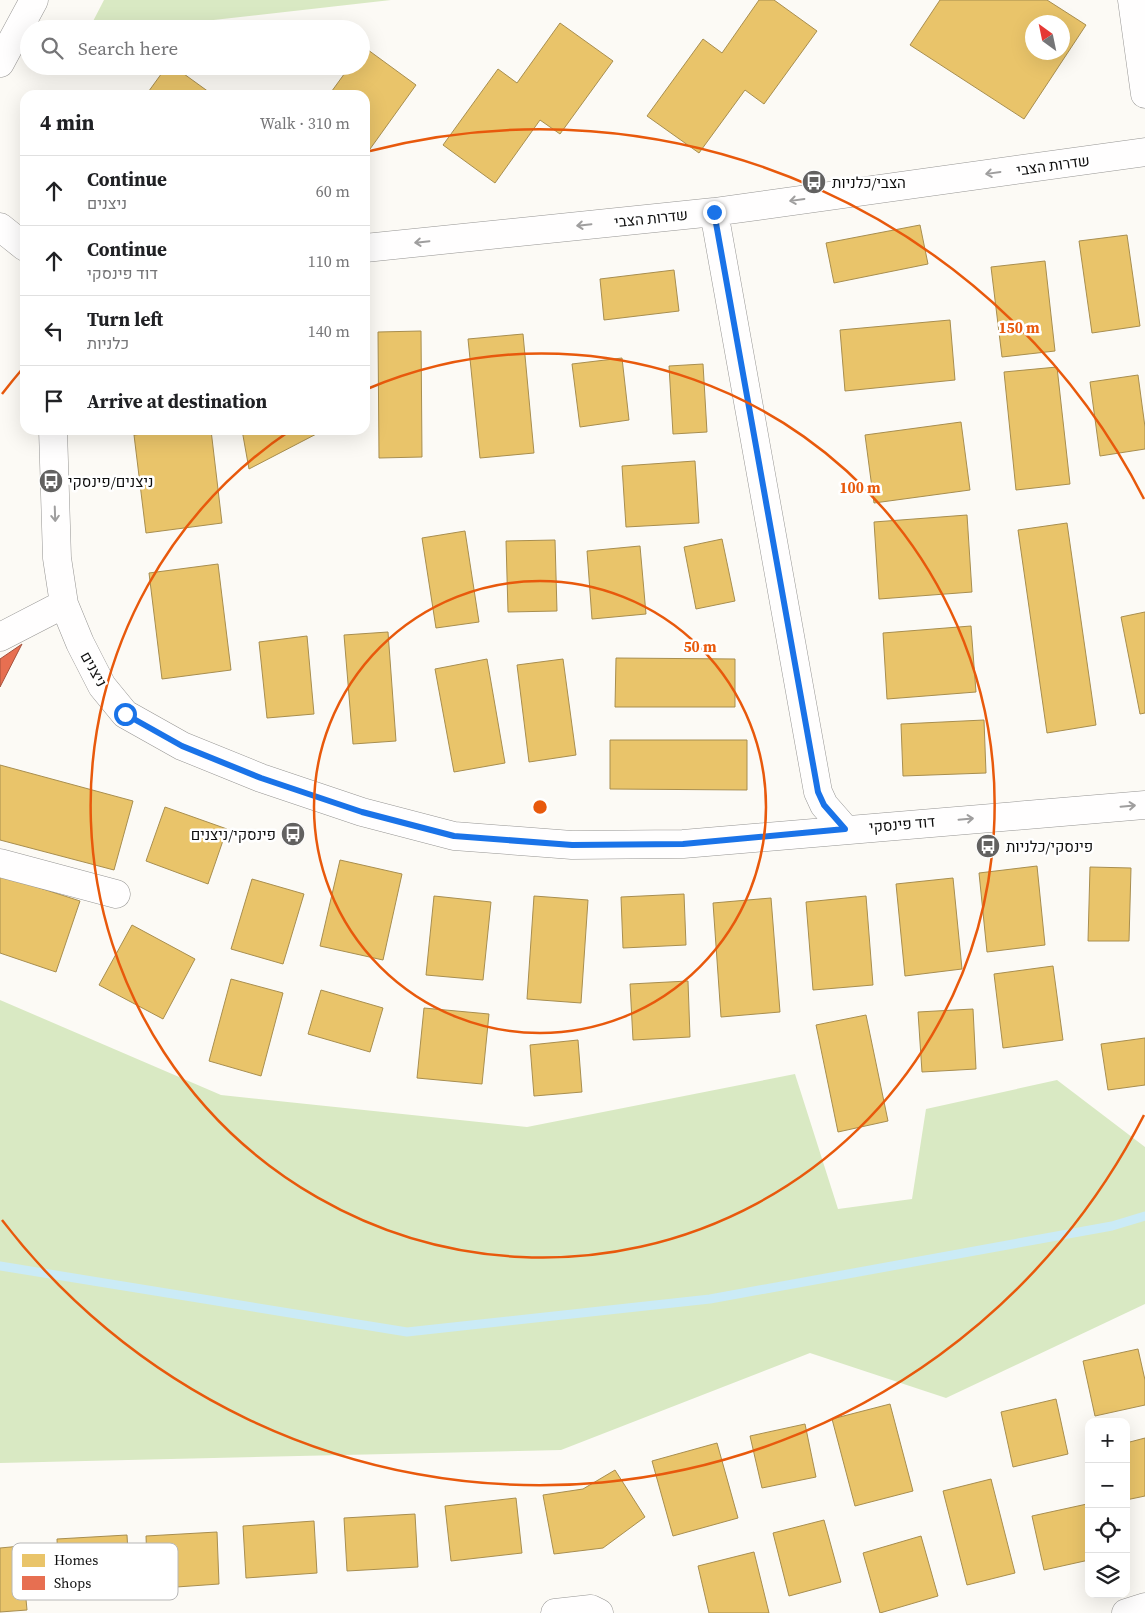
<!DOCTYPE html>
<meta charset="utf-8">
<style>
:root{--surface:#fff;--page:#f2f2f2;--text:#202124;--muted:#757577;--line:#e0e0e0}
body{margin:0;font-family:"Source Serif 4",Heebo,serif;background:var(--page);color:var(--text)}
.controls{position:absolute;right:15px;bottom:15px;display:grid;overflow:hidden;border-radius:10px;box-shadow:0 5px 20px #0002}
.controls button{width:45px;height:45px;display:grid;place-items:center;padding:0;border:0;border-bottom:1px solid var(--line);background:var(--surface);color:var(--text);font:25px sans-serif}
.compass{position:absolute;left:1025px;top:15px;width:45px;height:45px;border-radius:50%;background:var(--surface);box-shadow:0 5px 20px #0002;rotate:327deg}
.stop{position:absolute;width:15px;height:15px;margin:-11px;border:4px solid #1a73e8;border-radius:50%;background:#fff}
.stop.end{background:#1a73e8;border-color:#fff;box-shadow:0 1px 5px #0008}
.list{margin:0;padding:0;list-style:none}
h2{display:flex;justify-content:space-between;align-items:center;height:65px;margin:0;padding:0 20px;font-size:21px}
h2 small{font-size:16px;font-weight:400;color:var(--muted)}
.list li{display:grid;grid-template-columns:32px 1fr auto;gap:15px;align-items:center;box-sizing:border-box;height:70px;padding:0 20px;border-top:1px solid var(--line)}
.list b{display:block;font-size:19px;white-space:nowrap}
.list p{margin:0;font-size:16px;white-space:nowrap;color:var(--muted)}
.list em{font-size:16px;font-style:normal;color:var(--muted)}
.icon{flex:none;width:28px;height:28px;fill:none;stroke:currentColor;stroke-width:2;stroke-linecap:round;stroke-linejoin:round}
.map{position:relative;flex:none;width:1145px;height:1613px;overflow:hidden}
.search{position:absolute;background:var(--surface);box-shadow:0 5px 20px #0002;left:20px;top:20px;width:350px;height:55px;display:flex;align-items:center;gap:12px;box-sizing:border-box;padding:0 18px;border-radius:28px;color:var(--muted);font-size:19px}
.panel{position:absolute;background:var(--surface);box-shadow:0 5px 20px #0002;left:20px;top:90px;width:350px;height:345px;border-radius:15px}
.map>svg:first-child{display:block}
</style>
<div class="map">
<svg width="1145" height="1613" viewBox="0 0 1145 1613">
<rect width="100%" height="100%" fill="#fcfaf5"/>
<path fill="#d9e9c3" d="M104,0H391L133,29H89Z
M0,1000L221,1095L527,1127L795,1074L838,1209L912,1199L926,1109L1057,1080L1145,1147V1304L946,1398L810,1353L561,1450L0,1463Z"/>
<path fill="#e9c46a" stroke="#a88e4f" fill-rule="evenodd" d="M759,0H774L817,31L764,104L745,90L699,153L647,116L703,39L722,53Z
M940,0H1047L1086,25L1024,119L910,45ZM1032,22H1062V52H1032Z
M560,23L613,61L560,134L540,120L495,183L443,145L498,69L517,83Z
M364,47L416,85L365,156V95H329L350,66H361V51Z
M167,66H173L213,95H146Z
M920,225L928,264L834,283L826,243Z
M1127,235L1140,326L1092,333L1079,241Z
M1045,261L1055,351L1002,357L991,267Z
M674,270L679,311L604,320L600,279Z
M950,320L955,380L845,391L840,330Z
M421,331L422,457L379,458L378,332Z
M523,334L534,453L480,458L468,339Z
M622,358L629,420L580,427L572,364Z
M703,364L707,432L673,434L669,366Z
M1057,367L1070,484L1016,490L1004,372Z
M1138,375L1145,427V449L1100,456L1090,382Z
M961,422L970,490L874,503L865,435Z
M177,430H211L222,523L146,533L134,435Z
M242,430H324L249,469Z
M695,461L699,523L626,527L622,466Z
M967,515L972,592L879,599L874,522Z
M1067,523L1096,725L1047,733L1018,530Z
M465,531L479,622L436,628L422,538Z
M722,539L735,601L696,609L684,547Z
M555,540L557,611L508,612L506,541Z
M640,546L646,614L592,619L587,551Z
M218,564L231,670L162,679L149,573Z
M1145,612V713L1140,714L1121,617Z
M971,626L976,692L887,699L883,633Z
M388,632L396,741L353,744L344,635Z
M307,636L314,714L267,718L259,642Z
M616,658L735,659V707H615Z
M487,659L505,763L454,772L435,669Z
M563,659L576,755L529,762L517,665Z
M984,720L986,773L903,776L901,724Z
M610,740H747V790L610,789Z
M0,765L133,801L114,870L0,840Z
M165,807L227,829L208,884L146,861Z
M340,860L402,874L383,960L320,946Z
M1037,866L1045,945L987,952L979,873Z
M1090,867L1131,868L1129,941H1088Z
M0,875L80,901L56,972L0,953Z
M953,878L962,969L905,976L896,884Z
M252,879L304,894L283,964L231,949Z
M684,894L686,945L623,948L621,897Z
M434,896L491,902L483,980L426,975Z
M534,896L588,900L581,1003L527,999Z
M866,896L873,985L813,990L806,902Z
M771,898L780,1012L721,1017L713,903Z
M132,925L195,959L163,1019L99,985Z
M1053,966L1063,1040L1003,1048L994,974Z
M231,979L283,993L261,1076L209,1061Z
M688,981L690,1037L633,1040L630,984Z
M321,990L383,1008L370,1052L308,1034Z
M424,1008L489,1014L482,1084L417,1078Z
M973,1009L976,1069L922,1072L918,1012Z
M866,1015L888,1121L838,1132L816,1025Z
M1145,1038V1085L1108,1090L1101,1044Z
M578,1040L582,1092L534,1096L530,1045Z
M1138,1349L1145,1380V1405L1095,1416L1083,1361Z
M1056,1399L1068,1454L1013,1467L1001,1412Z
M890,1404L913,1491L855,1506L832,1419Z
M805,1424L816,1477L762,1488L750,1436Z
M1145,1438V1496L1126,1500V1443Z
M717,1443L738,1518L673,1536L652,1461Z
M615,1470L645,1517L603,1548L554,1554L543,1495L583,1489Z
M991,1479L1015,1573L967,1585L943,1491Z
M516,1498L522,1553L451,1561L445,1506Z
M1087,1504L1089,1513V1560L1044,1570L1032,1516Z
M415,1514L418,1567L347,1571L344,1518Z
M824,1520L841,1582L789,1596L773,1533Z
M314,1521L317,1573L246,1578L243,1526Z
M217,1532L219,1584L148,1589L146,1536Z
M127,1535L130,1587L59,1592L57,1539Z
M921,1536L938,1596L880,1613L863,1553Z
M21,1546L27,1610L0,1612V1548Z
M754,1552L769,1613H709L698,1566Z"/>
<path fill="#e76f51" stroke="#a6523d" d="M22,644L0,687V659Z"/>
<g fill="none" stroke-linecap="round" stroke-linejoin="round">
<path stroke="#cbebf6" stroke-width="9" d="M0,1266L407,1332L710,1299L1112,1226L1145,1216"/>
<g stroke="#969593" stroke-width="29">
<path id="minor" d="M1132,0L1145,94
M0,63L34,0
M714,212L818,792L824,805L845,829
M0,227L25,247
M365,248L714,212L1145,152
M53,430L57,558L64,604L80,643L102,686L125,714L182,746L261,778L362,812L454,836L572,845L683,844L1145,805
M0,637L64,604
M0,863L116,894
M555,1613L591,1609L599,1613
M1126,1613L1145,1607"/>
</g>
<use href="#minor" stroke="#fffefe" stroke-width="28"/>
</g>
<defs><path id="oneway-shaft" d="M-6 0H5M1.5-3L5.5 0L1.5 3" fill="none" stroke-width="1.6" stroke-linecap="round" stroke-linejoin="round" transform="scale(1.25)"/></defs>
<g stroke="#9f9e9e">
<use href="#oneway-shaft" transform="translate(993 173) rotate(172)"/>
<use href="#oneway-shaft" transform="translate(797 200) rotate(172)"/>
<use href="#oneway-shaft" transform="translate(584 225) rotate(174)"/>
<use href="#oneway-shaft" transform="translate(422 242) rotate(174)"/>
<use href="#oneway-shaft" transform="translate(55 514) rotate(88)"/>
<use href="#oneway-shaft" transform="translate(1128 806) rotate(-5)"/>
<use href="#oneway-shaft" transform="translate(966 819) rotate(-5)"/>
</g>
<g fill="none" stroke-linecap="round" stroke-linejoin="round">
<path stroke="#1a73e8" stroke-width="6" d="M125,714L182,746L261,778L362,812L454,836L572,845L683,844L845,829L824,805L818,792L714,212"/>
</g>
<g fill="none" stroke="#e8590c" stroke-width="2.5">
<circle cx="540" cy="807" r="226"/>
<path d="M367 389A452 452 0 1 1 291 430"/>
<path d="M1144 1115A678 678 0 0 1 2 1220M2 394A678 678 0 0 1 24 367M370 151A678 678 0 0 1 1144 499"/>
</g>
<defs>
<g id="bus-disc" transform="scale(1.25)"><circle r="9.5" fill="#626160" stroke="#fff"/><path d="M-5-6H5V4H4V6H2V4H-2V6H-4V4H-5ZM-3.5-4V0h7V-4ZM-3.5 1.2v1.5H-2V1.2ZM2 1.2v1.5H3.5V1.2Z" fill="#fff"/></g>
</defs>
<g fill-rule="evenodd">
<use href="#bus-disc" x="814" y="182"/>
<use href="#bus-disc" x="51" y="481"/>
<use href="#bus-disc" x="293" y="834"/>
<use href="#bus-disc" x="988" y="846"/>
</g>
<g text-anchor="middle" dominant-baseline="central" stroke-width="5" stroke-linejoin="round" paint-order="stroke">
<g font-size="15" fill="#0f0f0f" stroke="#fff">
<text transform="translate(1053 165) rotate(-8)">שדרות הצבי</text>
<text transform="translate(651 218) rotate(-6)">שדרות הצבי</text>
<text transform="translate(94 669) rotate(61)">ניצנים</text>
<text transform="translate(902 824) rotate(-5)">דוד פינסקי</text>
</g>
<g font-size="15" fill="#0f0f0f" stroke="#fff" text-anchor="start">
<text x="832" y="182">הצבי/כלניות</text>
<text x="68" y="481">ניצנים/פינסקי</text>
<text x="276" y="834" text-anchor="end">פינסקי/ניצנים</text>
<text x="1006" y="846">פינסקי/כלניות</text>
</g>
</g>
<rect x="12" y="1543" width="166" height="57" rx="8" fill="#fff" stroke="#b7b7b7" stroke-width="1"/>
<rect x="22" y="1554" width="23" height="13" fill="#e9c46a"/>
<rect x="22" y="1576" width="23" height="14" fill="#e76f51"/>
<g font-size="14" fill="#0f0f0f">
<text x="54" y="1565">Homes</text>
<text x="54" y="1588">Shops</text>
</g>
<circle cx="540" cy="807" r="8" fill="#e8590c" stroke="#fff" stroke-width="2.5"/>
<g font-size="15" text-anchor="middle" font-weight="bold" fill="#e8590c" stroke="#fff" stroke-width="5" stroke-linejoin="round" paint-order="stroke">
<text x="1019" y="333">150 m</text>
<text x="860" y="493">100 m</text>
<text x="700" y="652">50 m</text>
</g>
</svg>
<div class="controls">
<button>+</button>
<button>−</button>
<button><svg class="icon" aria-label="locate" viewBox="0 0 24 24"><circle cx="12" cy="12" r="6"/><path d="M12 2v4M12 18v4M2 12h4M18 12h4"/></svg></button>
<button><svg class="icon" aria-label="layers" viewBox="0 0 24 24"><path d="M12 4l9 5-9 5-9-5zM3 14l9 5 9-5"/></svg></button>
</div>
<svg class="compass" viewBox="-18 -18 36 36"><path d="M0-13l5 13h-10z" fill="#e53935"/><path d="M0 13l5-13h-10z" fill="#757577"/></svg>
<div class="stop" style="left:125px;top:714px"></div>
<div class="stop end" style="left:714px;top:212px"></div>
<div class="search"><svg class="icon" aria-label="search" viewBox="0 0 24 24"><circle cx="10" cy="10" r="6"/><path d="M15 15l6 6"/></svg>Search here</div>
<section class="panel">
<h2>4 min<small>Walk · 310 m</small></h2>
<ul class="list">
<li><svg class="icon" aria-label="ahead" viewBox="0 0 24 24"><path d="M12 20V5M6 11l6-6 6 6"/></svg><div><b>Continue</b><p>ניצנים</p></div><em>60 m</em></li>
<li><svg class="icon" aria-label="ahead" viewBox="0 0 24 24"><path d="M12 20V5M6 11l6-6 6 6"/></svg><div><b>Continue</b><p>דוד פינסקי</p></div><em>110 m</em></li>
<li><svg class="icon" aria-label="left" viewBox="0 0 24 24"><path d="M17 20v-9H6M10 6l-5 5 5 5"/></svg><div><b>Turn left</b><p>כלניות</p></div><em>140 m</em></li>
<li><svg class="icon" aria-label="arrive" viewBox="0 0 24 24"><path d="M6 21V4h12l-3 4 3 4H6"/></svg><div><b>Arrive at destination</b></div></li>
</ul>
</section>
</div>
